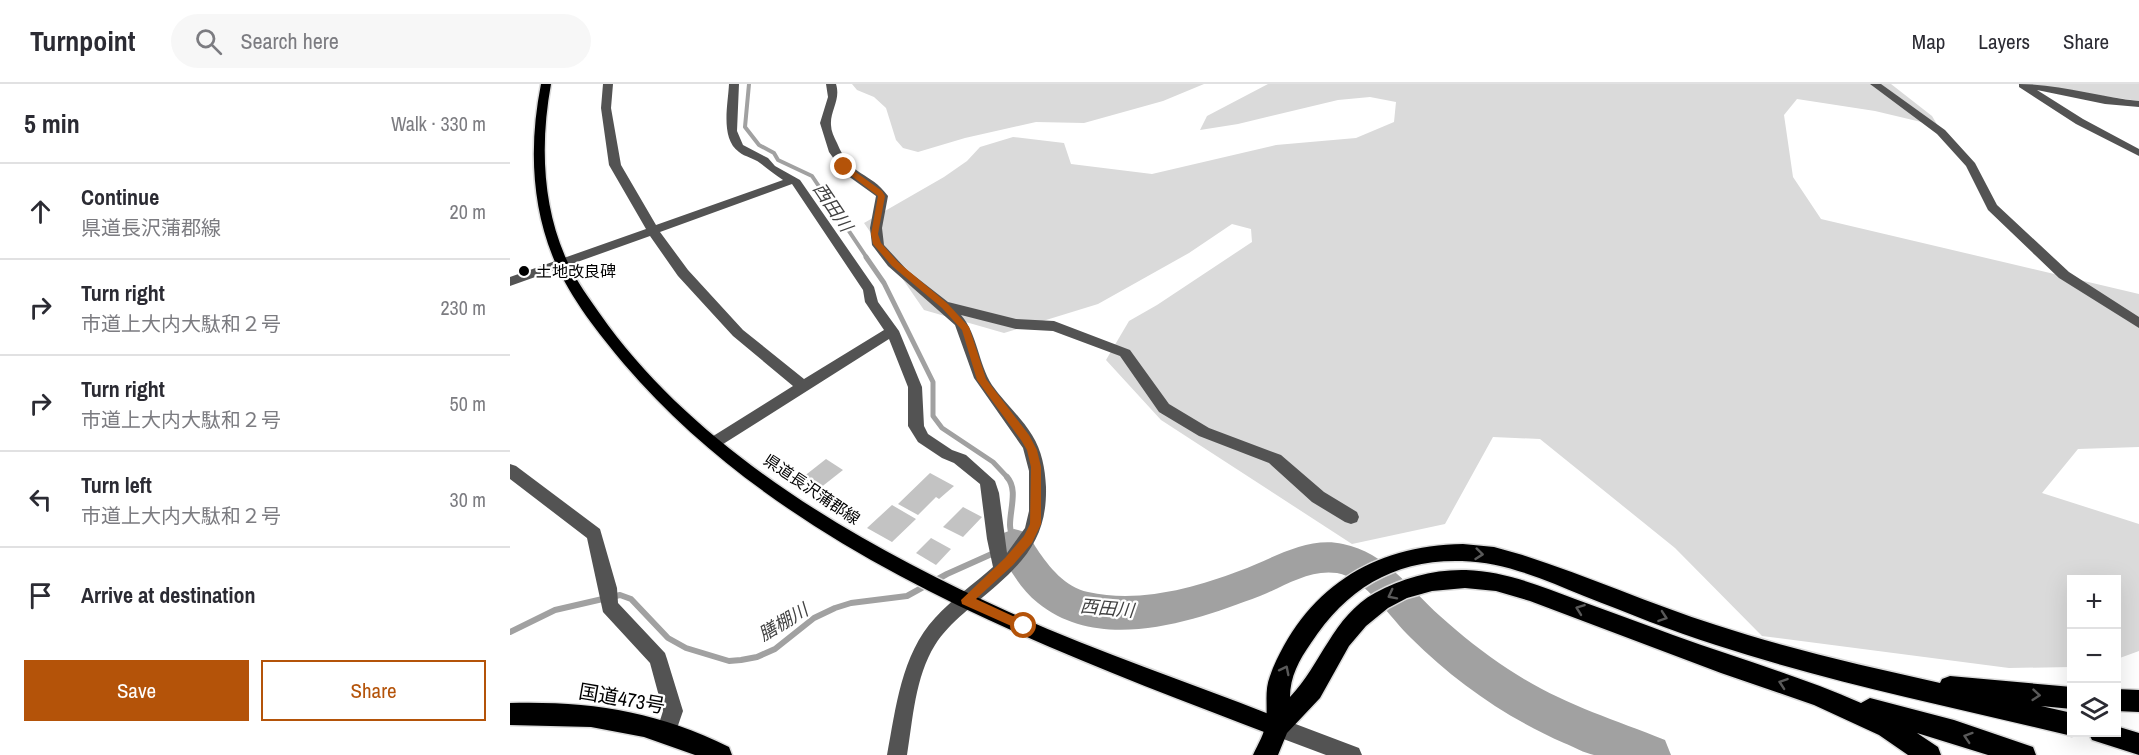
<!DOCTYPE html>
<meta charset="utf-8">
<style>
:root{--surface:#fff;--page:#f7f7f7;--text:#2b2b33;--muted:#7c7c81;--line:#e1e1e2;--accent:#b45309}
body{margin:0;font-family:"Archivo Narrow","Noto Sans JP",sans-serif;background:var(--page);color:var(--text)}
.controls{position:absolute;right:18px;bottom:18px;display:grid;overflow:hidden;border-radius:0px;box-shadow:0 6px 24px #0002}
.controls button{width:54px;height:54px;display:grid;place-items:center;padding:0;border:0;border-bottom:2px solid var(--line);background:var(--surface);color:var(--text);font:30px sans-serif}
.stop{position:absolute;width:18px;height:18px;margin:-14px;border:4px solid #b45309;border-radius:50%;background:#fff}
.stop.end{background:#b45309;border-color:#fff;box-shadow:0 2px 6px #0008}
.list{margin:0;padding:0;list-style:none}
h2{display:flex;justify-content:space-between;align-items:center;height:78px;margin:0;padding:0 24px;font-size:26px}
h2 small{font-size:20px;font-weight:400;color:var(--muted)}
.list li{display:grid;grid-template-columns:39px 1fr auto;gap:18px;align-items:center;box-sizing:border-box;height:96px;padding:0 24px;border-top:2px solid var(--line)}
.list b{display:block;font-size:22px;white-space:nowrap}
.list p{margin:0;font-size:20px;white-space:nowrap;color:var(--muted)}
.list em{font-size:20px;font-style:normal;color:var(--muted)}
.actions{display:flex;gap:12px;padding:18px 24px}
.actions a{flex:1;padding:14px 0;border:2px solid var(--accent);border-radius:0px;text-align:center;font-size:21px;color:var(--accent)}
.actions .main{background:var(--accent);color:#fff}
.icon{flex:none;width:33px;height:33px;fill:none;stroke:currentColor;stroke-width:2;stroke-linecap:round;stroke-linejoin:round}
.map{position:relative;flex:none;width:1629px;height:671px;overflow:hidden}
header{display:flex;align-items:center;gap:36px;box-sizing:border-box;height:84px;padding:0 30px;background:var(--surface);border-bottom:2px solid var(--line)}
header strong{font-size:28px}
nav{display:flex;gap:33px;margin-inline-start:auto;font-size:21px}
.search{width:420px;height:54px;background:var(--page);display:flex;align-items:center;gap:15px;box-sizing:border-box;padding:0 21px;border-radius:33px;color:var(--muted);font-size:22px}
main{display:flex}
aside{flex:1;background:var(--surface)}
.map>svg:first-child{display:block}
</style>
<header>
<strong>Turnpoint</strong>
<div class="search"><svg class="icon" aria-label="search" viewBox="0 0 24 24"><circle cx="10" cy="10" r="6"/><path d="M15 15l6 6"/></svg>Search here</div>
<nav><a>Map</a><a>Layers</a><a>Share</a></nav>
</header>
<main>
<aside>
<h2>5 min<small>Walk · 330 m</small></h2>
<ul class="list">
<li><svg class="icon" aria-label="ahead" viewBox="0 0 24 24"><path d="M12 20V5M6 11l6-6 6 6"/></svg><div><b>Continue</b><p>県道長沢蒲郡線</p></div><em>20 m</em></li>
<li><svg class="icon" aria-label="right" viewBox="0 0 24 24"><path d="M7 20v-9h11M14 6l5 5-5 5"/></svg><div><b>Turn right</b><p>市道上大内大駄和２号</p></div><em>230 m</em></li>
<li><svg class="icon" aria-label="right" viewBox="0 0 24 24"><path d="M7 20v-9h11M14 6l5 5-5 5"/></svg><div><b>Turn right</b><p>市道上大内大駄和２号</p></div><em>50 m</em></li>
<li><svg class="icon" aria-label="left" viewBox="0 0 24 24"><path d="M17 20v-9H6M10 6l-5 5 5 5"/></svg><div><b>Turn left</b><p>市道上大内大駄和２号</p></div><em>30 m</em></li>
<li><svg class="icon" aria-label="arrive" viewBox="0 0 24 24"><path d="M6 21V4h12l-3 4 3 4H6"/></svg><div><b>Arrive at destination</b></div></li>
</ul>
<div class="actions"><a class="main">Save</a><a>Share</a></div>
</aside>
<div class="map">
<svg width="1629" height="671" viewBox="0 0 1629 671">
<rect width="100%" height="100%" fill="#fff"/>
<path fill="#dadada" d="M342,0H694L653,17L574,39L526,38L455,54L408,68L393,64L386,56L376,24L364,13L347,6Z
M758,0H1381L1422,32L1428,42L1365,27L1287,15L1274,31L1283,93L1311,135L1629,210V363L1568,365L1532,409L1629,440V567L1607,575L1606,496H1562L1561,583L1499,584L1252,552L1165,464L1030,355L983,353L935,440L842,460L651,336L596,276L619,237L647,221L742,158L741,145L722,140L679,169L588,220L494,249L414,226L354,139L434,93L457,77L470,63L503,53L554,59L561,80L642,90L766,61L846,54L884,38L886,18L860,13L828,16L728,40L690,46L697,32Z
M1507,0H1629V17Z"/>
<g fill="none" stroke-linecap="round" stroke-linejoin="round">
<path stroke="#a1a1a1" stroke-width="4" d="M239,0L235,43L249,61L264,69L268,76L302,92L357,174"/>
<path stroke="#a1a1a1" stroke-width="5" d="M356,173L374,199L423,298V332L432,344L483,378L498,394"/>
<path stroke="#a1a1a1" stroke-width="6" d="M0,548L45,526L110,511L121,515L158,554L176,564L219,577L231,576L247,573L265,565L304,534L325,524L341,519L397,512L437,490L504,460C503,454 500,447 500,441C500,425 508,405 497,393"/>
<path fill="#a1a1a1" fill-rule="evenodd" d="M504,445C508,446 514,447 517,450C521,453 524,461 527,465C539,483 555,503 578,508C628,519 682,505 729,487C762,475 797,452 833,460C876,469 899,504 930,532C951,551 974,569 998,585C1051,620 1098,633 1155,656L1161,671C1141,671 1102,671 1084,671C1074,669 1064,663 1054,659C997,634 945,598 901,554C882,536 854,493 827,489C799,485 775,502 750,512C684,537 591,570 528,519C509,504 497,481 486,460L491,450Z"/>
</g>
<path fill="#c3c3c3" d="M316,375L333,386L305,408L288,397Z
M420,389L444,402L429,415L426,413L408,431L388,420Z
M382,421L406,435L382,458L357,444Z
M453,423L472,433L453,453L433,443Z
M421,454L441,465L426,481L406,469Z"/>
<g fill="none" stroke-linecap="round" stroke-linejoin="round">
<g stroke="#dbdbdb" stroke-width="3">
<path id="major" d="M31,0H41C30,60 32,125 59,181C67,198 79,214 90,230C185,366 350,461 499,528C589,569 683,599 774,636L777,643L774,650L767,653C538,565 278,472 114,280C89,250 61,215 45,178C21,122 19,60 31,0Z"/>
</g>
<g stroke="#dbdbdb" stroke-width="3">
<path id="highway" d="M953,460L984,463L1009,470C1076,491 1139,520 1206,541C1279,565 1355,582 1430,599L1432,595L1440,592L1562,603V625L1531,622L1562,629V648H1571L1562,652C1443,623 1322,599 1206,561C1161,547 1118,529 1074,512C1035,496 995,478 952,477C885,475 837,504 801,559C789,576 780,593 780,613C811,581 823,532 865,509C892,494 925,485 956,486C994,487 1030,502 1065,515C1098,527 1131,539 1163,551C1226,574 1290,592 1351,619L1360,614L1444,636L1523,663L1526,671H1478L1407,649L1428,663L1431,671H1398L1369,651L1304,621L1211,589L1020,517L986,507L955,504L922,507L897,514L878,524L856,542L839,562L810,614L777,649L768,671H743C748,660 755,649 756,637C758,622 754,607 760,592C793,506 862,461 953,460Z
M1606,605L1629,606V628L1606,627Z
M0,619C80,617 146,627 219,663L222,671H185L134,653L81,643L0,641Z
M1606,642L1629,649V671L1582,656L1578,648H1606Z"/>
</g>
<path fill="#535353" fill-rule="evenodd" d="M93,0H103L101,24L111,81L146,141L273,96C264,90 258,85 250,79C244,74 235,73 229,68C210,54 218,21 219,0H229L227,47L233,61L258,74L265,82L290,96L364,203L368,218L389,247L412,303L414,342L418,350L442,366L456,371L485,397L489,409L497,469L515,444L519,427V387L513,364L464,294L445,241L378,182L362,161L360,144L366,112L334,89L319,68L310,39L318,13L316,0H326C331,16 320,26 321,41C321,47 324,53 327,59C341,94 360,87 378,112L372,144L374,161L397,186L438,218L506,235L544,237L620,266L659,320L699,344L771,371L814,408L847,428L849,433L847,438L841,440L835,438L802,418L759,379L689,352L649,328L610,272L543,247L506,245L451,231C468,251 468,279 482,301C494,318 511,333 522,351C532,367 535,384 536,403C537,448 520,472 487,501C466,520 440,537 425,561C405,593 403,635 397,671H377C386,624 391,571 425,534C442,515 464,500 483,483L477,455L470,400L444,379L432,374L408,358L398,342V303L379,255L210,362H200L197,358L200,354L283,302L223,252L168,192L140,152L0,202V193L136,145L99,81L91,24ZM282,100L353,206L355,218L374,246L294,295L233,246L178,186L150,148Z
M1360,0H1371L1435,46L1465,79L1487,121L1559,188L1629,233V244L1549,194L1478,126L1456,82L1427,50Z
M1509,0C1549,0 1589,13 1629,17V23L1595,20L1527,6L1573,35L1629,65V72L1566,40L1509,3Z
M0,380L6,382L90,445L107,504L108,519L155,569L157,575L173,627L164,653L157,656L150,653L147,646L153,627L140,579L93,528L77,454L0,395Z
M767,633L849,664L852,671H816L760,650L757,643L760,636Z"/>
<use href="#major" fill="#000" fill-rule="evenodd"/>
<use href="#highway" fill="#000" fill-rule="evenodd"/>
</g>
<defs><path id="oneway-chevron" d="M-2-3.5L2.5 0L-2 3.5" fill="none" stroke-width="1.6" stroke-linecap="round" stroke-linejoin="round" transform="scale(1.5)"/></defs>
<g stroke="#595959">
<use href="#oneway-chevron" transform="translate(969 470) rotate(6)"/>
<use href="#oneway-chevron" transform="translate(882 511) rotate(153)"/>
<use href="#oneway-chevron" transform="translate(1070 525) rotate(-160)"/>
<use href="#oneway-chevron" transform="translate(1153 533) rotate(19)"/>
<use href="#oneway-chevron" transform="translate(775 586) rotate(-63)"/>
<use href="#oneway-chevron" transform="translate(1273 599) rotate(-161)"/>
<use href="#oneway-chevron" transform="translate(1526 611) rotate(5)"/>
<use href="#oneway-chevron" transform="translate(1458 653) rotate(-162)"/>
</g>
<path fill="#b45309" d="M331,81H336L372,107L375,112L368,150L371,159L388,178L438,220L459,243L476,295L519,351L527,366L531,383V440L522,459L503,481L466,515L518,539V546H510L452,520L451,516L495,474L514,452L520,440L521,383L517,366L511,356L467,296L452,246L432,224L382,182L363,160L361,150L368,112L331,84Z"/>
<circle fill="#000" stroke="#fff" stroke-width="2" cx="14" cy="187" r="6"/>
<g text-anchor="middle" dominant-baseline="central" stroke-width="4.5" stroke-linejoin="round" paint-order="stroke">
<g font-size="16" fill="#000" stroke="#fff" text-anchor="start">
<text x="26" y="187">土地改良碑</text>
</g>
<g font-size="16" fill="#000" stroke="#fff">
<text transform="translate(302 405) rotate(34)">県道長沢蒲郡線</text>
</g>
<g font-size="18" font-style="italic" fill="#424242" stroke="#fff">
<text transform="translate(323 123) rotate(56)">西田川</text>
<text transform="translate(597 524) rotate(5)">西田川</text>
<text transform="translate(273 538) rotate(-31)">膳棚川</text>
</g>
<g font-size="20" fill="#000" stroke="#fff">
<text transform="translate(112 614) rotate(10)">国道473号</text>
</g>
</g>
</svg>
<div class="controls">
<button>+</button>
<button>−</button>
<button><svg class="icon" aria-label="layers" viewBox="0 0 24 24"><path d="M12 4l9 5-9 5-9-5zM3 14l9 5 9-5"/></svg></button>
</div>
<div class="stop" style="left:514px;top:542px"></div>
<div class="stop end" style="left:334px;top:83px"></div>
</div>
</main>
